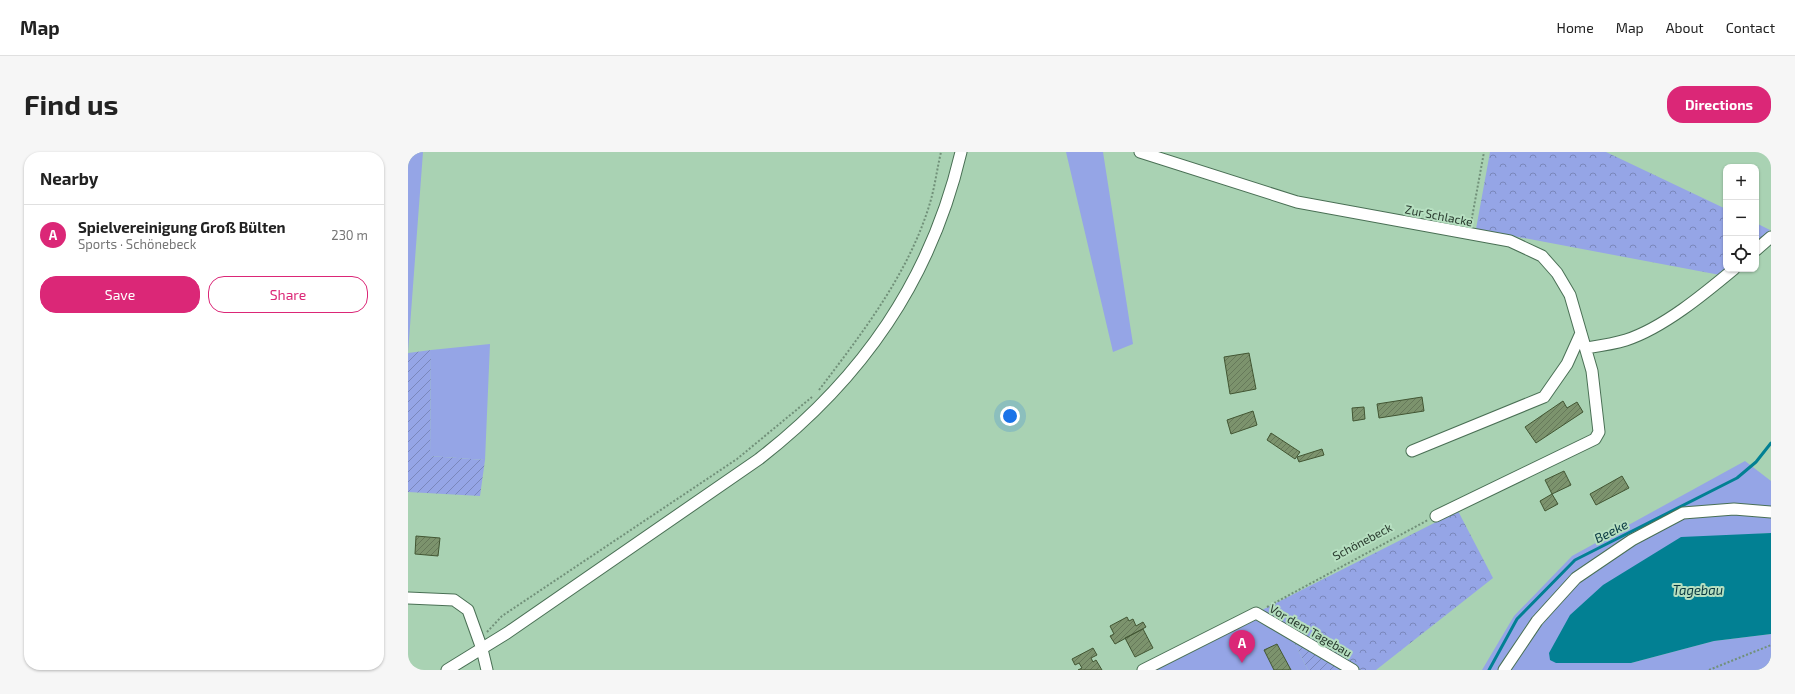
<!DOCTYPE html>
<meta charset="utf-8">
<style>
:root{--surface:#fff;--page:#f6f6f6;--text:#222;--muted:#767676;--line:#e0e0e0;--accent:#db2777}
body{margin:0;font-family:"Exo 2",sans-serif;background:var(--page);color:var(--text)}
.controls{position:absolute;right:12px;top:12px;display:grid;overflow:hidden;border-radius:8px;box-shadow:0 1px 3px #0004}
.controls button{width:36px;height:36px;display:grid;place-items:center;padding:0;border:0;border-bottom:1px solid var(--line);background:var(--surface);color:var(--text);font:20px sans-serif}
.you{position:absolute;left:602px;top:264px;width:14px;height:14px;margin:-10px;border:3px solid #fff;border-radius:50%;background:#1a73e8;box-shadow:0 0 0 6px #1a73e833}
.badge{display:grid;place-items:center;width:26px;height:26px;border-radius:50%;background:var(--accent);color:#fff;font-size:13px;font-weight:700}
.pin{position:absolute;translate:-50% -33px;filter:drop-shadow(0 1px 2px #0008)}
.pin::after{content:'';position:absolute;top:21px;width:14px;height:12px;background:inherit;clip-path:polygon(0 0,100% 0,50% 100%)}
.list{margin:0;padding:0;list-style:none}
h2{display:flex;justify-content:space-between;align-items:center;height:52px;margin:0;padding:0 16px;font-size:17px}
h2 small{font-size:13px;font-weight:400;color:var(--muted)}
.list li{display:grid;grid-template-columns:26px 1fr auto;gap:12px;align-items:center;box-sizing:border-box;height:60px;padding:0 16px;border-top:1px solid var(--line)}
.list b{display:block;font-size:15px;white-space:nowrap}
.list p{margin:0;font-size:13px;white-space:nowrap;color:var(--muted)}
.list em{font-size:13px;font-style:normal;color:var(--muted)}
.actions{display:flex;gap:8px;padding:12px 16px}
.actions a{flex:1;padding:9px 0;border:1px solid var(--accent);border-radius:16px;text-align:center;font-size:14px;color:var(--accent)}
.actions .main{background:var(--accent);color:#fff}
.icon{flex:none;width:22px;height:22px;fill:none;stroke:currentColor;stroke-width:2;stroke-linecap:round;stroke-linejoin:round}
.map{position:relative;flex:none;width:1363px;height:518px;overflow:hidden;border-radius:16px}
header{display:flex;align-items:center;gap:24px;box-sizing:border-box;height:56px;padding:0 20px;background:var(--surface);border-bottom:1px solid var(--line)}
header strong{font-size:19px}
nav{display:flex;gap:22px;margin-inline-start:auto;font-size:14px}
.intro{display:flex;align-items:center;justify-content:space-between;box-sizing:border-box;height:96px;padding:0 24px}
h1{margin:0;font-size:28px}
.button{padding:10px 18px;border-radius:16px;background:var(--accent);color:#fff;font-size:14px;font-weight:700}
main{display:flex;gap:24px;padding:0 24px}
aside{flex:1;background:var(--surface);border-radius:16px;box-shadow:0 1px 3px #0004}
.map>svg:first-child{display:block}
</style>
<header>
<strong>Map</strong>
<nav><a>Home</a><a>Map</a><a>About</a><a>Contact</a></nav>
</header>
<div class="intro"><h1>Find us</h1><a class="button">Directions</a></div>
<main>
<aside>
<h2>Nearby<small></small></h2>
<ul class="list">
<li><span class="badge">A</span><div><b>Spielvereinigung Groß Bülten</b><p>Sports · Schönebeck</p></div><em>230 m</em></li>
</ul>
<div class="actions"><a class="main">Save</a><a>Share</a></div>
</aside>
<div class="map">
<svg width="1363" height="518" viewBox="0 0 1363 518">
<defs>
<pattern id="forest-crowns" width="20" height="18" patternUnits="userSpaceOnUse"><rect width="20" height="18" fill="#95a5e6"/><path d="M2 6a3 3 0 1 1 6 0M12 15a3 3 0 1 1 6 0" fill="none" stroke="#7a87bb"/></pattern>
<pattern id="garden-furrows" width="10" height="10" patternUnits="userSpaceOnUse"><rect width="10" height="10" fill="#95a5e6"/><path d="M-1 1l2-2M0 10L10 0M9 11l2-2" fill="none" stroke="#7a87bb"/></pattern>
<pattern id="building-hatch" width="6" height="6" patternUnits="userSpaceOnUse"><rect width="6" height="6" fill="#7c936d"/><path d="M-1 1l2-2M0 6l6-6M5 7l2-2" fill="none" stroke="#66795a"/></pattern>
</defs>
<rect width="100%" height="100%" fill="#a9d2b3"/>
<path fill="#95a5e6" d="M0,0H15L0,201Z
M658,0H695L725,192L705,200Z
M82,192L77,308L22,304L23,198Z
M1337,309L1363,329V381L1335,383L1148,511H1223L1306,489L1363,482V518H1074L1106,464L1164,404Z
M850,460L880,478L900,518H741Z"/>
<path fill="url(#forest-crowns)" d="M1082,0H1198L1318,57V117L1312,123L1068,77Z
M1348,71L1362,78L1348,90Z
M1050,359L1085,426L968,518H954L850,460Z"/>
<path fill="url(#garden-furrows)" d="M23,198L22,304L77,308L72,344L0,340V201Z
M880,478L954,518H900Z"/>
<path fill="#028093" d="M1363,381V482L1306,489L1223,511H1148L1142,508L1141,501L1162,463L1195,433L1273,385Z"/>
<g fill="none" stroke-linecap="round" stroke-linejoin="round">
<path stroke="#028093" stroke-width="3" d="M1081,518L1109,467L1167,408L1329,326L1348,310L1363,291"/>
</g>
<path fill="url(#building-hatch)" stroke="#425633" d="M841,201L848,237L822,242L816,205Z
M1014,245L1016,259L971,266L969,252Z
M1155,249L1159,256L1169,250L1175,260L1128,291L1117,275Z
M956,255L957,267L945,269L944,256Z
M845,259L849,273L823,282L819,268Z
M863,281L892,300L887,307L859,288Z
M914,297L916,303L891,310L889,305Z
M1156,319L1163,333L1144,342L1137,328Z
M1214,324L1221,336L1188,353L1182,342Z
M1144,342L1150,352L1137,359L1132,349Z
M8,384L32,386L30,404L7,402Z
M719,465L721,469L725,467L728,474L735,470L738,475L707,492L702,484L706,482L702,474Z
M735,477L745,496L727,505L717,486Z
M869,492L883,518H866L856,498Z
M685,496L689,503L683,506L685,510L688,508L694,518H670L674,516L671,511L667,513L664,507Z"/>
<g fill="none" stroke-linecap="round" stroke-linejoin="round">
<g stroke="#4a7055" stroke-width="13">
<path id="minor" d="M732,0L889,50L1102,89L1134,104L1149,121L1162,143L1184,219L1191,280L1187,287L1028,364
M1348,98L1363,85
M1178,196C1191,194 1205,192 1218,188C1255,176 1296,142 1326,117
M1004,299L1136,245L1159,212L1173,181
M0,446L46,448L60,458L74,497L79,518
M39,518L99,481L351,307C454,227 523,128 553,0
M735,518L848,461L945,518
M1096,518L1129,469L1168,426L1224,388L1275,361L1326,357L1363,360"/>
</g>
<path stroke="#719079" stroke-width="2" stroke-dasharray="2 2" stroke-linecap="butt" d="M1063,71L1076,0
M411,238C455,180 501,121 522,51C527,34 529,17 533,0
M859,455L1020,368
M79,480L94,464L329,307L404,245
M1301,518L1363,493"/>
<use href="#minor" stroke="#fff" stroke-width="11"/>
</g>
<g text-anchor="middle" dominant-baseline="central" stroke-width="4" stroke-linejoin="round" paint-order="stroke">
<g font-size="12" fill="#28392d" stroke="#b6dfc0">
<text transform="translate(1031 63) rotate(11)">Zur Schlacke</text>
<text transform="translate(954 389) rotate(-28)">Schönebeck</text>
<text transform="translate(903 478) rotate(30)">Vor dem Tagebau</text>
</g>
<g font-size="13" font-style="italic" fill="#073740" stroke="#b6dfc0">
<text transform="translate(1203 379) rotate(-27)">Beeke</text>
<text x="1290" y="438">Tagebau</text>
</g>
</g>
</svg>
<div class="controls">
<button>+</button>
<button>−</button>
<button><svg class="icon" aria-label="locate" viewBox="0 0 24 24"><circle cx="12" cy="12" r="6"/><path d="M12 2v4M12 18v4M2 12h4M18 12h4"/></svg></button>
</div>
<div class="you"></div>
<div class="pin badge" style="left:834px;top:511px">A</div>
</div>
</main>
